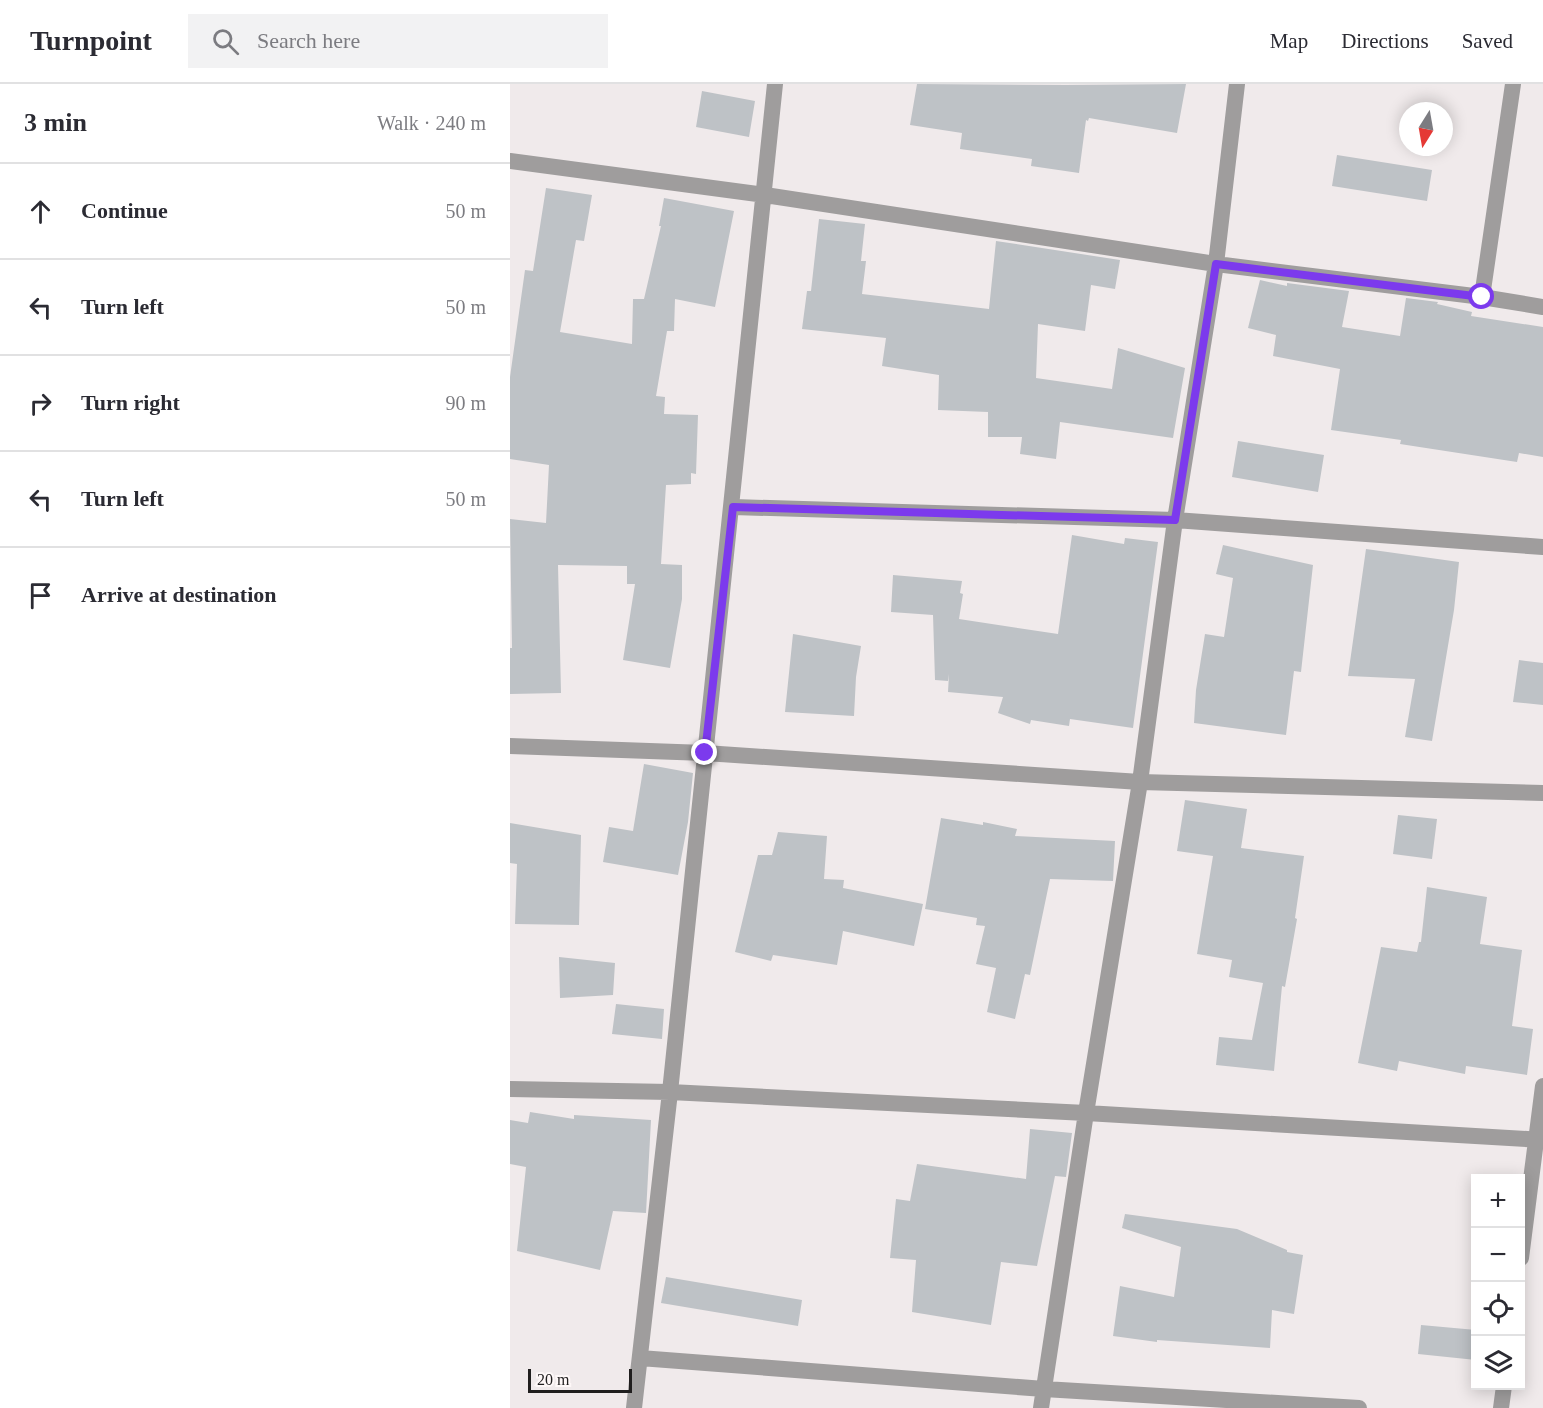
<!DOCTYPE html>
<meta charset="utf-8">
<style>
:root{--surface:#fff;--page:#f2f2f3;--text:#2b2b33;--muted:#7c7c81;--line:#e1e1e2}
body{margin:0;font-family:"Times New Roman",serif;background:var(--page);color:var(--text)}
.controls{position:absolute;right:18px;bottom:18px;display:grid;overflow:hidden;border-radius:0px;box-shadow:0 3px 15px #0003}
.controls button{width:54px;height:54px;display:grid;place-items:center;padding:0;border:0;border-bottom:2px solid var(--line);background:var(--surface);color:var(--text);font:30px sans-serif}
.compass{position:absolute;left:889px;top:18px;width:54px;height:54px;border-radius:50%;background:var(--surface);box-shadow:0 3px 15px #0003;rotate:191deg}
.scale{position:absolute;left:18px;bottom:15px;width:104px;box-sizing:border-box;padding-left:6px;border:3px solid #201e1e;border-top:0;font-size:16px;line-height:21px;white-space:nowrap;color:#201e1e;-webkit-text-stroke:4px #fef8f8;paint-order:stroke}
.stop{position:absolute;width:18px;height:18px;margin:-14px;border:4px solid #7c3aed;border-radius:50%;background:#fff}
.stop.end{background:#7c3aed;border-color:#fff;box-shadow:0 2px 6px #0008}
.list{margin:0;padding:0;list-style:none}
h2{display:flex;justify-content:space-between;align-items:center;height:78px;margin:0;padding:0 24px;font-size:26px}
h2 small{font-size:20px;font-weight:400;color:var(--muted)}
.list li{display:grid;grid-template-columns:39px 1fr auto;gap:18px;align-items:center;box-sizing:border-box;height:96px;padding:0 24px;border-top:2px solid var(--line)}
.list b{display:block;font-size:22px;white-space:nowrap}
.list em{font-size:20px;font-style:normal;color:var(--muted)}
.icon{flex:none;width:33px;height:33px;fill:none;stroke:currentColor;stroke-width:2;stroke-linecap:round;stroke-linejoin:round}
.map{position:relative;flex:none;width:1033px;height:1324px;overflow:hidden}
header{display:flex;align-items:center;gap:36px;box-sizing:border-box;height:84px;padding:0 30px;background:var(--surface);border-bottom:2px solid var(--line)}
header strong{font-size:28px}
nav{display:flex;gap:33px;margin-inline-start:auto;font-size:21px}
.search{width:420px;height:54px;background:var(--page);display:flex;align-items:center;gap:15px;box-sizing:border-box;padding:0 21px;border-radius:0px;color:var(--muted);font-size:22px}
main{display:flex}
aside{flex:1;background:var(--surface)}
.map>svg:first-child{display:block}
</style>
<header>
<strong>Turnpoint</strong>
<div class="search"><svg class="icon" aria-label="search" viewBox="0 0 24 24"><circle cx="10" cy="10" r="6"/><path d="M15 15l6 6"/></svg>Search here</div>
<nav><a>Map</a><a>Directions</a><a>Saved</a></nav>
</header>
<main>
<aside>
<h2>3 min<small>Walk · 240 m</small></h2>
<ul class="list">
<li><svg class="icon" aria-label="ahead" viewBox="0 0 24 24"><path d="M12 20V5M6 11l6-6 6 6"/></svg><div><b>Continue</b></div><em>50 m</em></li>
<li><svg class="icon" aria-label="left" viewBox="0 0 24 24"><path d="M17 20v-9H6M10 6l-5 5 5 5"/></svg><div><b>Turn left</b></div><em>50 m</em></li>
<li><svg class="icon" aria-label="right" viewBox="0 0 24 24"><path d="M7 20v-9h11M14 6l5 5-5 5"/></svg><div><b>Turn right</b></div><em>90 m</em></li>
<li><svg class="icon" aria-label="left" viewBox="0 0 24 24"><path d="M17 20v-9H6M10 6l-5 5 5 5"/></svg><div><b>Turn left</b></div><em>50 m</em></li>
<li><svg class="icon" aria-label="arrive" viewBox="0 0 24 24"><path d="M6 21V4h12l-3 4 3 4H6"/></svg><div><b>Arrive at destination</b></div></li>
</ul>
</aside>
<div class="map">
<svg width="1033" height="1324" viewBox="0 0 1033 1324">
<rect width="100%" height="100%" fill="#f0eaeb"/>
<path fill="#bec2c6" d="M407,0L556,1L676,0L667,49L579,34L578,37L576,36L569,89L521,82L522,75L450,65L452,49L400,41Z
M192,7L245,17L239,53L186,43Z
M827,71L922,86L917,117L822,102Z
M36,104L82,111L74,157L66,156L50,248L122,260L123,215H134L151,142H149L154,114L224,127L205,223L165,215L164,247H157L146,312L155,313L154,330L188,331L186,390L181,389V400L156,401L151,480L172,481V515L160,584L113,576L125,500H117V482L48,481L51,609L0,610V564H2L0,435L36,439L39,381L0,375V293L15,186L23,187Z
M309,135L355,140L351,177H356L352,210L479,225L486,157L610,176L605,205L581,201L575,247L528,240L526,294L602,305L608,264L675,284L663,354L550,338L546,375L510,370L512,353H478V328L428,326L429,291L372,282L376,254L292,245L297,207H301Z
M750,196L777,202V199L839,207L832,243L890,252L896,214L928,218L927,220L962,228L961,232L1033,243V373L1009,369L1007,378L890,360L891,356L821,346L830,285L763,272L766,251L738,244Z
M728,357L814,371L808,408L722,393Z
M562,451L614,460L615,454L648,458L623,644L560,635L559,642L521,636L520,640L488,629L493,613L438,608L439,590L438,597L425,596L423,531L381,528L383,491L452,497L450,509L453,510L449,535L548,550Z
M713,461L803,481L791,588L784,587L776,651L684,639L686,606L695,550L714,553L723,494L706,490Z
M856,465L949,478L944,526L922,657L895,653L905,595L838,592Z
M283,550L351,562L346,593L344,632L275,628Z
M1009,576L1033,579V621L1003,618Z
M134,680L183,689L178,738L168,791L93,778L99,743L123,747Z
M675,716L737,725L731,764L794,772L785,834L787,835L775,903L772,902L764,987L706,981L709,953L742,956L753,899L719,893L722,876L687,870L703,772L667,767Z
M888,731L927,735L922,775L883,770Z
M431,734L473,741V738L507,745L505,752L605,757L603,797L540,795L520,891L515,890L505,935L477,928L486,884L466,880L475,842L466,841L467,834L415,825Z
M0,739L71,751L69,841L5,840L7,780L0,779Z
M268,748L317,752L314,795L334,796L333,804L413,820L404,862L333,847L327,881L263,871L261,877L225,868L248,771H262Z
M917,803L977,813L970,860L1012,866L1002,942L1023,945L1017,991L956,982L955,990L889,977L887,987L848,979L871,863L907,868L909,858H911Z
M49,873L105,879L103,911L50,914Z
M106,920L154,925L152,955L102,950Z
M20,1028L64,1035V1031L141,1036L136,1129L103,1127L90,1186L7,1167L16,1083L0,1080V1036L18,1039Z
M520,1045L562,1049L556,1093L545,1092L527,1182L491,1178L481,1241L402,1228L406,1176L380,1174L386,1115L400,1117L407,1080L516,1095Z
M615,1130L727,1145L777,1166V1168L793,1171L784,1230L762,1226L760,1264L647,1256V1258L603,1252L610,1202L664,1213L671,1163L612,1144Z
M156,1193L292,1216L288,1242L151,1219Z
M911,1241L966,1246V1276L908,1270Z"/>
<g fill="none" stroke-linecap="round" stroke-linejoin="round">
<path stroke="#9f9d9d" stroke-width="16" d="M0,77L255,111L706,180L972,213L1033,223
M972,213L1003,0
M223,423L665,436L1033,463
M0,662L195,669L630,698L1033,709
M0,1005L160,1008L576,1029L1033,1056
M1011,1174L1033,1002
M130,1274L534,1305L849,1324
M124,1324L160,1008L265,0
M531,1324L576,1029L630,698L665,436L706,180L727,0
M991,1324L994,1302"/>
</g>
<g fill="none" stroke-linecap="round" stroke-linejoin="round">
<path stroke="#7c3aed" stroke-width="8" d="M195,669L223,423L665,436L706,180L972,213"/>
</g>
</svg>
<div class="controls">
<button>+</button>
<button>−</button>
<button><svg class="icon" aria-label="locate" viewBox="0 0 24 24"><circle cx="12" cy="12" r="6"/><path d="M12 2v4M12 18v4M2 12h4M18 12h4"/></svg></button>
<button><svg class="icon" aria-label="layers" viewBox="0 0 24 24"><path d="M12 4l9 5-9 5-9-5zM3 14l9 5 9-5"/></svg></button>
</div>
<svg class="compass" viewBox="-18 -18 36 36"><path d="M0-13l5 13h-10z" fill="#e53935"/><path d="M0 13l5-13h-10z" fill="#7c7c81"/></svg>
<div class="scale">20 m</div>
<div class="stop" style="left:972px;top:213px"></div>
<div class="stop end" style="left:195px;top:669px"></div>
</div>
</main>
